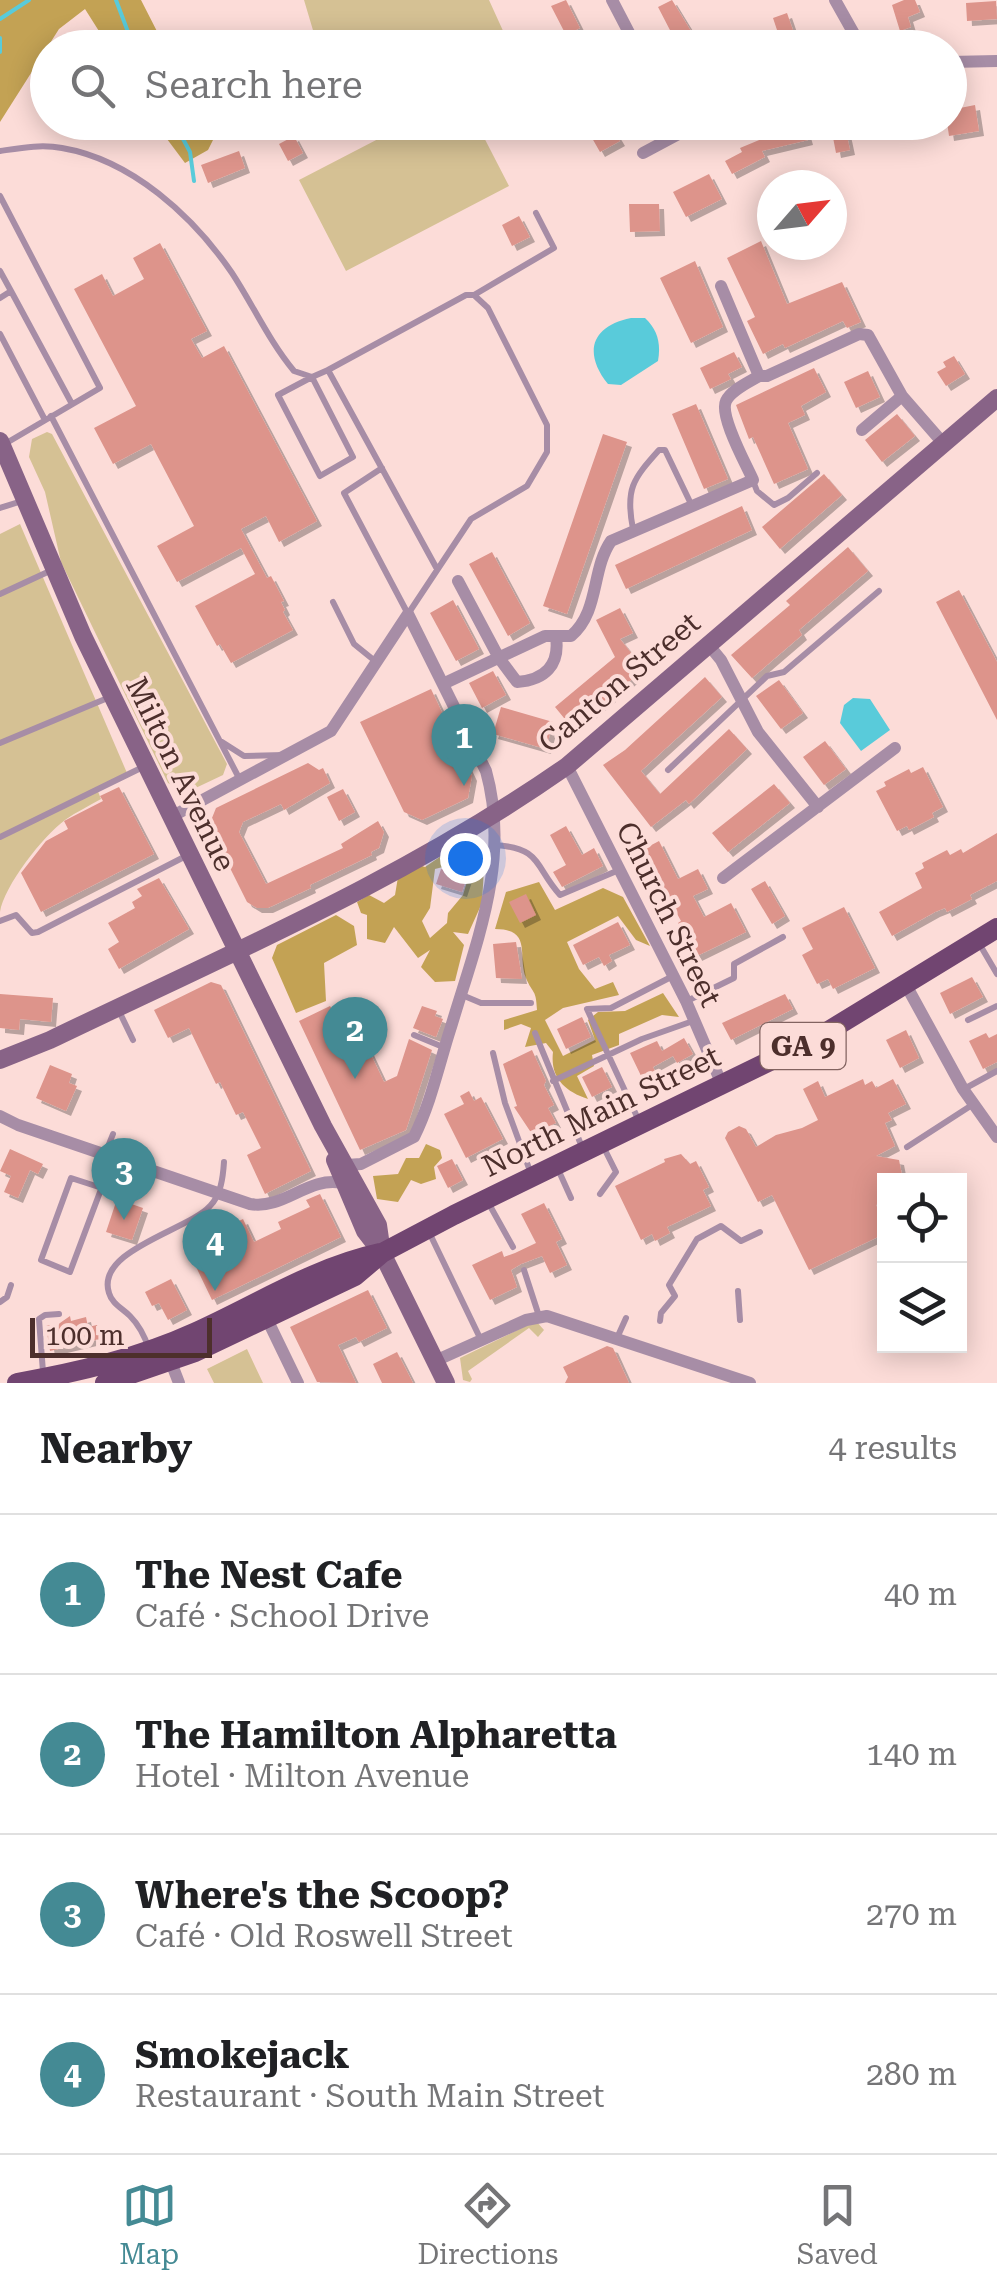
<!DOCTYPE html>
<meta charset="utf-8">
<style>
:root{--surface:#fff;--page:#f6f6f6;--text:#202124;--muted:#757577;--line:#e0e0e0;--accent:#448a94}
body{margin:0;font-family:"Roboto Serif",serif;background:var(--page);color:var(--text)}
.controls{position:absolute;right:30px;bottom:30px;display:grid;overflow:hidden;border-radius:0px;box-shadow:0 5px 25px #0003}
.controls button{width:90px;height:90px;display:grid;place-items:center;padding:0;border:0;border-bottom:2px solid var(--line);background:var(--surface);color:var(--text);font:50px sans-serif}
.compass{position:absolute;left:757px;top:170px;width:90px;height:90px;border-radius:50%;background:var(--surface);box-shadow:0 5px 25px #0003;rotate:62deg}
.scale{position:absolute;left:30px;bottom:25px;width:182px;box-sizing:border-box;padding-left:10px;border:5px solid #4d2f2c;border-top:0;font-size:28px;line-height:35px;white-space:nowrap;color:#4d2f2c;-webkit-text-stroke:8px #fcdcd8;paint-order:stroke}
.you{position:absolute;left:465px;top:858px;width:35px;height:35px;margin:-25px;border:8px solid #fff;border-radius:50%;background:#1a73e8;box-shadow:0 0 0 15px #1a73e833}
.badge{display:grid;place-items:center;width:65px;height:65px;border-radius:50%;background:var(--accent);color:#fff;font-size:32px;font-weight:700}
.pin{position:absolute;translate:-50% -82px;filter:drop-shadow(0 2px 5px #0008)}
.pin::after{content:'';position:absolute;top:52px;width:35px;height:30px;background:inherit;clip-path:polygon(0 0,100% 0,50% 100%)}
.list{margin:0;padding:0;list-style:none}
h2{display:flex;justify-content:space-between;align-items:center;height:130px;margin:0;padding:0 40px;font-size:42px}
h2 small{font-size:32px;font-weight:400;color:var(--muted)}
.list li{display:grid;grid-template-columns:65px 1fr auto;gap:30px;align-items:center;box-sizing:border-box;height:160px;padding:0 40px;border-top:2px solid var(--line)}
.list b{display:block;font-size:38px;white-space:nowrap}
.list p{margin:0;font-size:32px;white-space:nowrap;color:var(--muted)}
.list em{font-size:32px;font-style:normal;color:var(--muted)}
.icon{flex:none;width:55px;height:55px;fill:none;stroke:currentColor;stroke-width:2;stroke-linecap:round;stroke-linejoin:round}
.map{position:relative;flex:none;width:997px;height:1383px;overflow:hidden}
.search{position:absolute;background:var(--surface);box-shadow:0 5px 25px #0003;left:30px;right:30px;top:30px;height:110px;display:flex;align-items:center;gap:25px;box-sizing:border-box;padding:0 35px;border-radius:55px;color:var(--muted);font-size:38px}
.sheet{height:770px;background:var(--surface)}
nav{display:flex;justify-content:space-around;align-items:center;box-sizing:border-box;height:140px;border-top:2px solid var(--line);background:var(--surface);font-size:28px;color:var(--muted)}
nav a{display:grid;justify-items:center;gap:5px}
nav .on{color:var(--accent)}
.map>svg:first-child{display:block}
</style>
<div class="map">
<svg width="997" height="1383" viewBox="0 0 997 1383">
<defs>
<filter id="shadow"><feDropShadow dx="5" dy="5" stdDeviation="0" flood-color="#0004"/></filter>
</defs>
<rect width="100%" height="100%" fill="#fcdcd8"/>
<path fill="#d5c194" d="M304,0H489L504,33L472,47H318Z
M476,122L509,186L346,271L299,180L409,123Z
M47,432L52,434L227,764L223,775L185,793L168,783L61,562L45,492L29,457L32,439Z
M20,524L127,773L97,789L101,799C89,806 76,812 65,820C43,836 4,886 0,912V534Z
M536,1321L544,1330L538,1337L529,1328L468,1371L472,1379L470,1382L463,1380L460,1358Z
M247,1349L263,1383H214L207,1369Z"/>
<path fill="#c3a254" d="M0,0H141L165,47H109L85,9L59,29L0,122Z
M155,123H204L213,140L208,150L185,163Z
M444,854L456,856L451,865L435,869L430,908L422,921L430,938L447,923L448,913L463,895L472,865L484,867L482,903L468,934L453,932L464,945L455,981L435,982L421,967L430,950L418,958L394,927L385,943L367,939V915L361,913L357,902L369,895L384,903L395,895L398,877L419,865L425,867Z
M539,882L555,910L603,888L623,897L650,946L636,940L618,916L567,942L579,969L595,989L613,982L619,995L563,1008L545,1020L563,1056L595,1040L588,1020L598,1012L625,1011L663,993L679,1017L662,1015L619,1034V1045L592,1055L594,1066L577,1076L588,1099C564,1091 550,1077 553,1052L546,1043L525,1047L531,1028L521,1024L504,1030V1020L537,1010C536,988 533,995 526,978C517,956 533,929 495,929L506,892Z
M336,915L354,926L357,945L324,963L326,1001L296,1013L272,958L277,945Z
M426,1144L440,1150L442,1158L434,1167L436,1179L421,1184L411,1180L398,1202L377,1199L373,1176L398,1174L406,1158H419Z"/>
<path fill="#59cbda" d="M631,318H645C658,330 661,344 658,361L621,385L608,384C583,353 591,326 631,318Z
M853,698L870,699L890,730L861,751L840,723L844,705Z"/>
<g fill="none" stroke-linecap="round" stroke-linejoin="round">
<path stroke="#59cbda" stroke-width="4" d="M116,0L134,48
M0,19L29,0
M0,38V52
M174,122L190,152L194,181"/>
</g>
<path fill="#dd948b" filter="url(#shadow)" d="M566,0L580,28L566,35L551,6Z
M672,0L694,36L681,43L676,32L672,34L658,7Z
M904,0H915L920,12L908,17L911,27L900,31L892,5Z
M996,1L997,19L967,21L966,3Z
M787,13L796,39L797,48H783L773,18Z
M975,105L979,131L949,136L947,122H950V110Z
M592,122H629L614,131L620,141L600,152L592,138L598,134Z
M803,122L808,140L762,151L765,157L732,174L725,161L742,152L740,148Z
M830,122H844L850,150L836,153Z
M294,136L303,153L288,161L279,144Z
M239,151L245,168L208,183L201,165Z
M709,174L722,199L686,217L673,192Z
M629,204H659L660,231L630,232Z
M519,216L530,237L512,246L502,225Z
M761,241L787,304L842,282L861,322L847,328L843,321L785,348L783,344L763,354L747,321L755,317L727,258Z
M160,243L207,331L191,339L202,358L224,346L317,521L279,542L266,516L241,529L267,578L271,576L284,601L281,602L285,610L283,612L293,630L231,663L220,644L217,646L195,606L255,574L241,548L177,582L157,546L194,526L151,444L113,464L94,428L136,406L74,289L102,274L113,296L144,279L133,258Z
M695,261L723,327L691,343L660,278Z
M734,352L742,367L728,374L731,379L710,389L700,368Z
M954,356L965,374L946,386L937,372L946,367L943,362Z
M814,368L826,392L801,406L805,415L788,423L808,469L774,484L753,437L749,439L736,405Z
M868,371L880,397L856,408L844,382Z
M696,404L728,479L704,489L672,414Z
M897,414L915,436L882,462L865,440Z
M603,434L627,442L567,614L543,606Z
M824,474L842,495L780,549L762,527Z
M742,506L752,530L626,589L615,565Z
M848,547L868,571L799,630L802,635L752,678L731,655L790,605L786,601Z
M492,552L530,623L508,636L469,564Z
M959,590L997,662V720L936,602Z
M453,600L479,649L456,661L430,613Z
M620,608L633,633L620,639L644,669L573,729L555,707L615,657L596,620Z
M493,671L506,695L482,708L469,683Z
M705,677L722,697L641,771L660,794L729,729L747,749L689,804L686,800L651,827L603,765L625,750Z
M779,680L803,713L781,729L756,696Z
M431,689L472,776L468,798L422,820L404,812L360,722Z
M501,707L553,722L546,749L493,734Z
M825,741L846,769L824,785L803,757Z
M308,763L319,770L323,768L330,783L284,810L281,804L243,822L239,832L266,884L343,848L341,844L378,821L384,832L379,848L371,852L372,855L310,885L311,888L268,908H257L247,902L210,828L212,818L216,808Z
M923,767L943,807L932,813L934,817L909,830L907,826L897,831L876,791L886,786L884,782L909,769L911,773Z
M774,784L790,803L728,852L712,833Z
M119,787L154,854L41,912L21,873L46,841L68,829L64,821L103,801L100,796Z
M343,789L355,812L339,821L327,797Z
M566,826L582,855L594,848L603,866L562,887L553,872L566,865L550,835Z
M997,833V881L970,895L972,899L947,912L945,908L935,912L892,936L879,912L922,888L915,873L924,868L922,863L947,850L950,855L961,849L963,853Z
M659,841L678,879L698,869L708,889L693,896L704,917L731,903L746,932L697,956L693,949L688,951L681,937L685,935L678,923L681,921L642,850Z
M441,869L467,877L462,892L436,884Z
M159,878L189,929L119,969L108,949L119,942L108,923L135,908L132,902L142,896L137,889Z
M765,881L785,916L772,924L751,889Z
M526,894L536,915L520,923L509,902Z
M844,907L875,968L833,989L828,979L817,984L802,955L813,949L802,928Z
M618,922L630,945L609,955L612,961L604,966L599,957L583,965L573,945Z
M516,942L522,979L496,978L493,944Z
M972,977L983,997L950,1014L940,993Z
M211,982L221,985L311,1171L265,1194L247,1155L261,1148L243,1112L236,1115L220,1082L216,1084L189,1028L168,1038L154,1010Z
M0,994L53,998L51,1022L20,1019L19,1030L0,1028Z
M785,994L793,1009L731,1040L722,1023Z
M353,1002L362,1022L357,1025L384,1082L397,1076L409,1039L432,1050L406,1130L360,1150L299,1021L330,1006L334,1012Z
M422,1006L437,1011L435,1016L443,1019L436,1037L413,1028Z
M582,1017L591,1037L566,1049L557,1029Z
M906,1030L919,1058L900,1068L886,1040Z
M986,1033L989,1038L997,1034V1062L983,1069L969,1041Z
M684,1038L693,1054L677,1063L673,1056L653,1067L657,1075L644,1082L630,1053L657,1041L662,1051Z
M532,1050L546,1081L544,1085L554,1105L548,1108L556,1123L532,1134L514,1107L517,1106L503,1064Z
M50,1065L72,1074L69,1083L77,1086L66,1111L36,1098Z
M602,1067L612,1087L592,1097L582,1077Z
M863,1079L865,1085L872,1081L876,1088L893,1079L906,1104L888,1113L892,1120L885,1123L895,1146L876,1156L899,1160L903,1180H884V1191L880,1195L884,1201L876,1205L884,1221V1234L809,1270L772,1195L758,1202L725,1138L728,1132L739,1126L746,1129L756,1147L776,1135L802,1128L818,1120L803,1089L818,1081L825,1097Z
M469,1091L474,1101L481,1097L503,1139L466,1158L444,1114L464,1104L460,1096Z
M10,1149L43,1164L38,1174L30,1170L18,1198L4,1192L11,1176L0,1171Z
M681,1154L690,1164L696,1161L709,1187L703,1190L711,1206L667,1227L670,1233L655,1241L652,1234L641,1240L615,1186L665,1162L664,1159Z
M452,1159L463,1180L448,1188L437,1166Z
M320,1194L341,1237L212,1300L186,1246L243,1219L254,1242L281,1229L278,1222L310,1207L306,1200Z
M117,1199L143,1208L132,1240L106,1232Z
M544,1203L562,1239L556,1242L567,1265L550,1273L542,1256L521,1264L511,1270L517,1287L490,1300L472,1265L502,1251L504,1257L515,1253L536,1243L521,1214Z
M171,1279L187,1310L168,1320L159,1303L152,1306L145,1292Z
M368,1290L387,1328L359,1342L356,1337L338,1345L356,1383L317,1382L290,1327Z
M70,1316L71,1321L86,1317L88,1327L97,1325L100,1339L50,1351L46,1326L60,1323Z
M607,1346L613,1348L629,1383H565L568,1377L563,1367Z
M397,1352L413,1383H382L373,1364Z"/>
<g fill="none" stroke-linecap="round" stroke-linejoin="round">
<path stroke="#a78da6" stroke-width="6" d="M0,151C20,148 41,144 62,148C132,160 193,216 232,273C253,305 269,341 294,371L312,377L328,370L437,569
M0,196L100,388L3,445
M0,271L11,291L0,298
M11,291L72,404
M474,295L554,248L536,213
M0,334L45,420
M328,370L466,295H474L488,308L547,425V452L527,486L471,519L408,614L344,493L382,468
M312,377L353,457L320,476L278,395Z
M51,416L239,778
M753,481L757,491L774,505L788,498L817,473
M0,508L22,501
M633,529C625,489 633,479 659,450H665L692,506
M0,594L52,570
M333,602L354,644L375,661
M222,742L244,756L284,755
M0,743L110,697
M668,770L767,676L784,672L879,591
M0,837L143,767
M495,845C542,848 534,866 560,895L619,870
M0,921L16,915L32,933L38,932L188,855
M980,945L997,974
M462,995L481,1003H531
M687,1001L734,978V964L783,937
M118,1009L133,1040
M968,1020L997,1006
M535,1033L582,1147
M414,1035L443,1047
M493,1053L505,1103L530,1171
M553,1081L642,1039L693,1021
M964,1089L997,1071
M639,1121L587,1009L611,1008L673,976
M907,1147L972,1105
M105,1154L113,1134
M557,1167L571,1198
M102,1188L71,1178L41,1260L70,1272L112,1160
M600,1194L616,1172L604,1148
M489,1204L513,1247
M428,1230L481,1340
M524,1270L539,1316
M738,1291L740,1320
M0,1302L7,1297L11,1285
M660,1321L661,1313L675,1296L669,1285L697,1239L721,1226L741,1241L760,1232
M617,1338L626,1318
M149,1349C145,1337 139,1325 130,1316C122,1308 112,1304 109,1293C95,1250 189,1230 210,1206C221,1195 223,1177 224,1162
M43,1372L39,1319L45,1315L59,1314"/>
<path stroke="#a78da6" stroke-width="12" d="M612,0L637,48
M835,0L862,48
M950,62L997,61
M643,153L701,122
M721,286L759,376H767L859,334L868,335L902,396L943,443
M862,430L902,396
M458,581L499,658L517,682C545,680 560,665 556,637
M707,643L721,660L758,732L818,807
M445,683L545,636H571C600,611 591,570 611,541L753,480C746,464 719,416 726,401C731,390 749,382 759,376
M567,766L686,1001L723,1087
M171,817L331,731L408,614L486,771C511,860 476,943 451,1027C439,1064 431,1103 414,1137L361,1164L347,1165
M723,878L895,748
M906,985L963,1089L997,1137
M0,1116L18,1125L250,1204C284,1210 308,1176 342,1183
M267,1319L298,1383
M169,1357L179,1383
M435,1361L526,1320L547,1316L750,1383"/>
<path stroke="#886387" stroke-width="18" d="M0,441L83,636L323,1126L378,1225L382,1253
M0,1060L50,1040C226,955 406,879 567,766L997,398
M335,1160L365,1231L382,1253L446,1383"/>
<path stroke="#714571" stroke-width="20" d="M17,1383C78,1372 139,1358 196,1332C256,1305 315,1267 380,1253
M105,1383L195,1352L355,1276L382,1253L454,1215L817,1038L997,928"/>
</g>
<g text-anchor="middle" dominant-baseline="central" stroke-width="8" stroke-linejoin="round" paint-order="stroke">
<rect fill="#fcdcd8" stroke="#826360" stroke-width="2.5" x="760.5" y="1023" width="85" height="46" rx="8"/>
<g font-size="28" font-weight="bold" fill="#4d2f2c">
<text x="803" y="1046">GA 9</text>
</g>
<g font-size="30" fill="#4d2f2c" stroke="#fcdcd8">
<text transform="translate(619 682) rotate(-40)">Canton Street</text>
<text transform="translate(181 774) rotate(64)">Milton Avenue</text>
<text transform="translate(669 914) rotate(64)">Church Street</text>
<text transform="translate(601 1111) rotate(-26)">North Main Street</text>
</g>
</g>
</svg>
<div class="controls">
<button><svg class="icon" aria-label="locate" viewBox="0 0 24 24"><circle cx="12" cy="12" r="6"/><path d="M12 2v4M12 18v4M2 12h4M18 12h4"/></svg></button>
<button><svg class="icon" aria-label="layers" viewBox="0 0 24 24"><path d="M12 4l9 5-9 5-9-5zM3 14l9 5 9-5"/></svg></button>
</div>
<svg class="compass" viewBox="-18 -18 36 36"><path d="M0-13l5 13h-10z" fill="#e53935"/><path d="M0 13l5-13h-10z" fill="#757577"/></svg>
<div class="scale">100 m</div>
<div class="you"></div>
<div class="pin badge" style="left:464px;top:786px">1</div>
<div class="pin badge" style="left:355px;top:1079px">2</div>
<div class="pin badge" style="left:124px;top:1220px">3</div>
<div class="pin badge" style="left:215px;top:1291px">4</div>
<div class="search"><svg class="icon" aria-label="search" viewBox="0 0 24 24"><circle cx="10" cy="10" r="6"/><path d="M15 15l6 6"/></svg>Search here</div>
</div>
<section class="sheet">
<h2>Nearby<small>4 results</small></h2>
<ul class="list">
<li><span class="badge">1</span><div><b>The Nest Cafe</b><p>Café · School Drive</p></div><em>40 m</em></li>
<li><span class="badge">2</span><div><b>The Hamilton Alpharetta</b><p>Hotel · Milton Avenue</p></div><em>140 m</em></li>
<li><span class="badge">3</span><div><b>Where's the Scoop?</b><p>Café · Old Roswell Street</p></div><em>270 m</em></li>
<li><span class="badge">4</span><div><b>Smokejack</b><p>Restaurant · South Main Street</p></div><em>280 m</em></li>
</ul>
</section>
<nav>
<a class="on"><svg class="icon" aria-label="map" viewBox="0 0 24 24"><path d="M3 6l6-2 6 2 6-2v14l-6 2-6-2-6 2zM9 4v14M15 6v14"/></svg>Map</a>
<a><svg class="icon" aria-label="directions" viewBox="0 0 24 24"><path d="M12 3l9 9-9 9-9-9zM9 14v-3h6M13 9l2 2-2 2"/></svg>Directions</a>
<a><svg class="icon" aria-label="saved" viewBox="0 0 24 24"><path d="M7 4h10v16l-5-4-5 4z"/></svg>Saved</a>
</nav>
